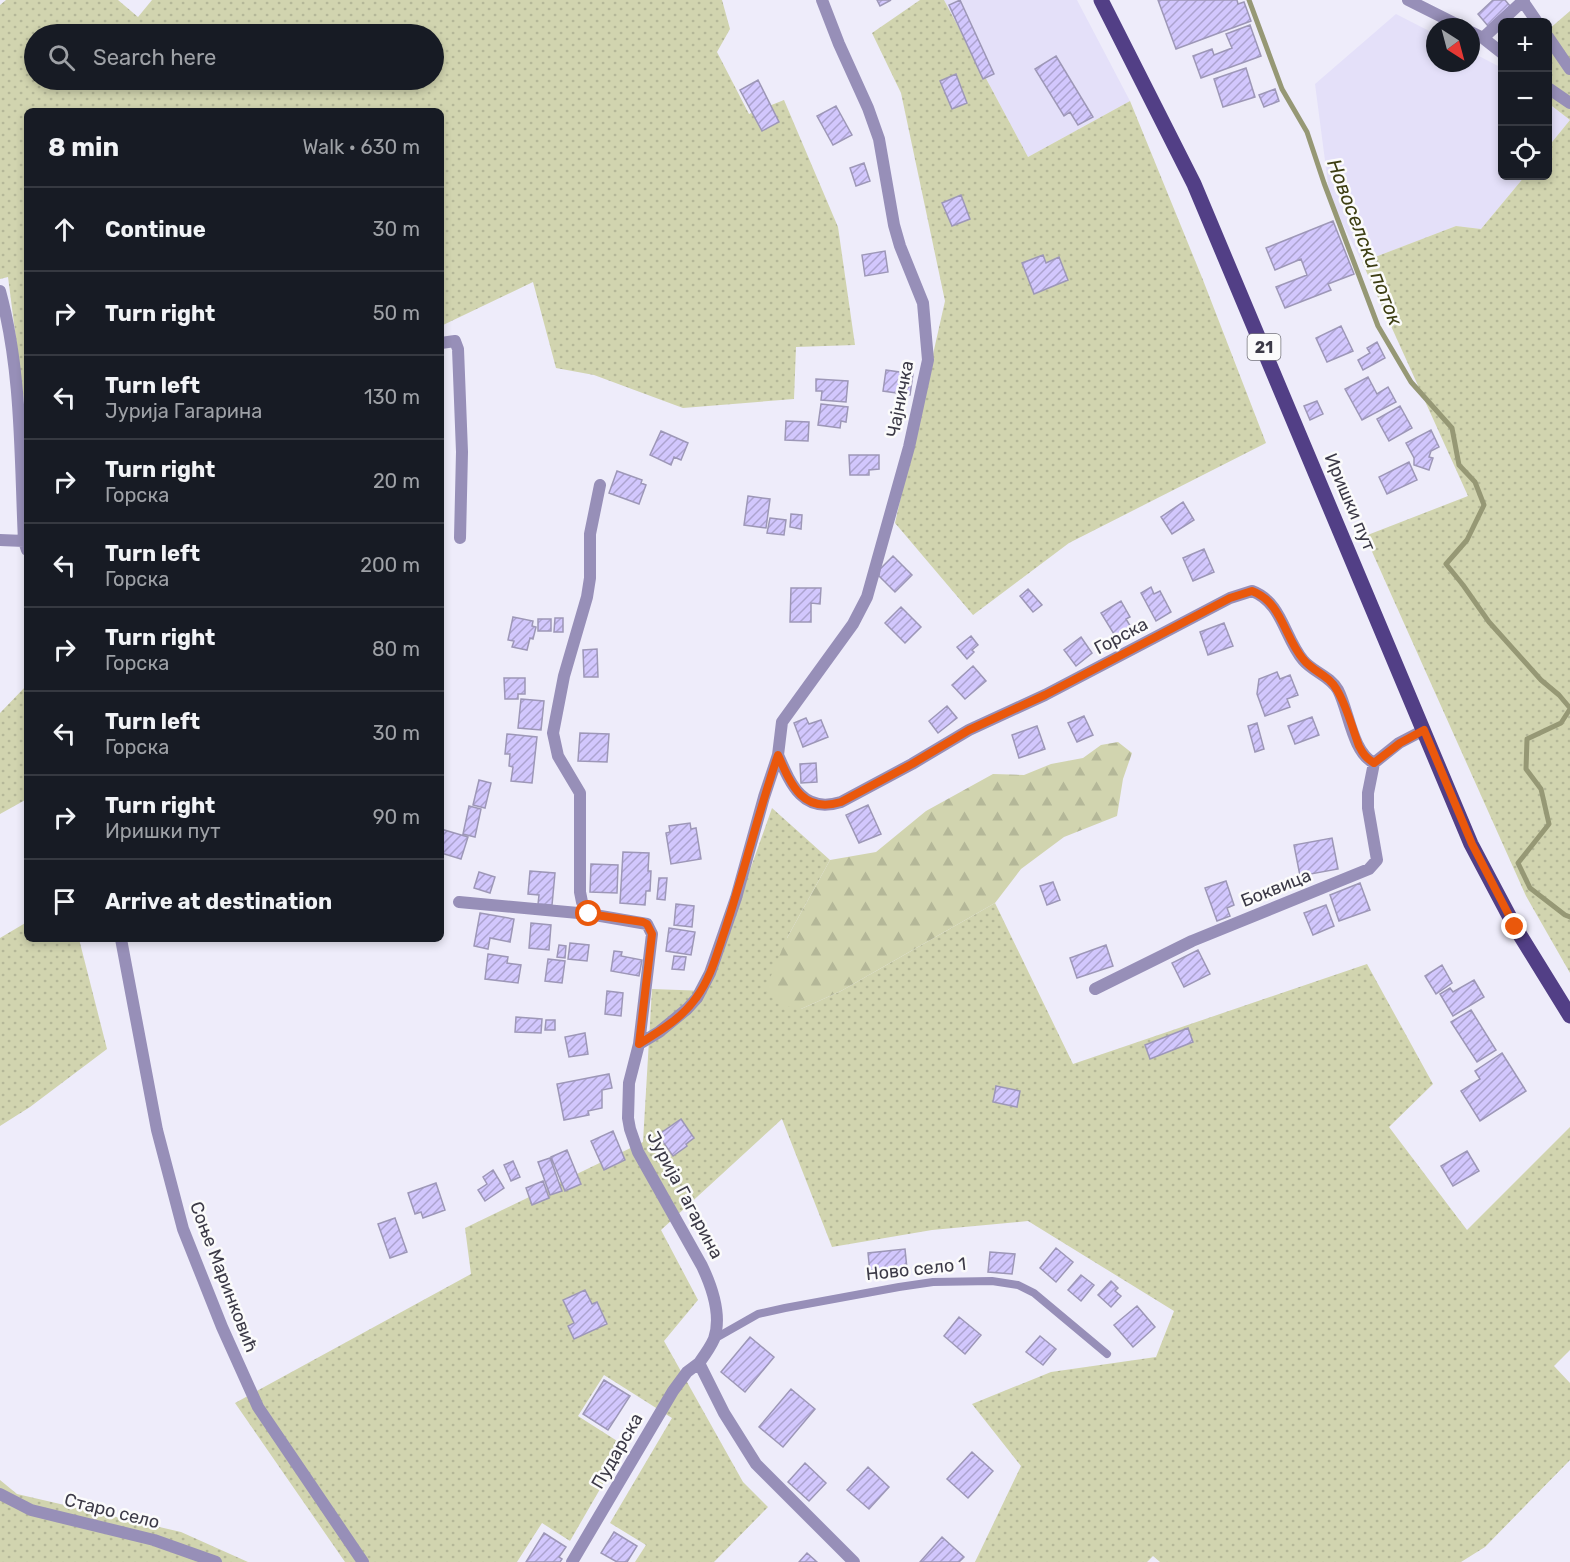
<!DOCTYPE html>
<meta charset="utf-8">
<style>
:root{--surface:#171b24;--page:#20242c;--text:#f1f3f6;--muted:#9ea1a6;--line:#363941}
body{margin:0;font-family:Rubik,sans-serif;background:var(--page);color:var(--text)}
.controls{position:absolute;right:18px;top:18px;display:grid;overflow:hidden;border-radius:9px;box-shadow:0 3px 9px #0003}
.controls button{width:54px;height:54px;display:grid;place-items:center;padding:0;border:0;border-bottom:2px solid var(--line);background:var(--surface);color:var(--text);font:30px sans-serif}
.compass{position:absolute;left:1426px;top:18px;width:54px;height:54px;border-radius:50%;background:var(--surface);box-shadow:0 3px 9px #0003;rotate:144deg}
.stop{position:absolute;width:18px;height:18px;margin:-14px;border:4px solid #ea580c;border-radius:50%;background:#fff}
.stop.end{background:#ea580c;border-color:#fff;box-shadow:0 2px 6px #0008}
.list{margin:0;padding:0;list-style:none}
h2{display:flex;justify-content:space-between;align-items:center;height:78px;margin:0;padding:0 24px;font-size:26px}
h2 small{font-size:20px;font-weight:400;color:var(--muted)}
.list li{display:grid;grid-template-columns:39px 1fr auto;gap:18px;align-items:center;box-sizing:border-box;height:84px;padding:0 24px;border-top:2px solid var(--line)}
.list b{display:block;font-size:22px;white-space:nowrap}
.list p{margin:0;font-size:20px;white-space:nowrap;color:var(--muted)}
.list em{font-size:20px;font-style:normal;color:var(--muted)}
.icon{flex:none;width:33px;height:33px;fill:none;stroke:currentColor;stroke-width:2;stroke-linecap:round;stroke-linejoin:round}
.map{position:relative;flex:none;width:1570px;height:1562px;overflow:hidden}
.search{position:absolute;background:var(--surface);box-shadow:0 3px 9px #0003;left:24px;top:24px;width:420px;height:66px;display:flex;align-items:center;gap:15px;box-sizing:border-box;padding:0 21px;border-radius:33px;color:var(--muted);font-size:22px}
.panel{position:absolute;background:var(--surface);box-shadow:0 3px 9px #0003;left:24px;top:108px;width:420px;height:834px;border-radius:9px}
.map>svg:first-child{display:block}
</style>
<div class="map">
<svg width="1570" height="1562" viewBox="0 0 1570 1562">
<defs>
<pattern id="green-dots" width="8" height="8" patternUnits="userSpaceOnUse" patternTransform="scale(1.5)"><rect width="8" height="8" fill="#d1d4af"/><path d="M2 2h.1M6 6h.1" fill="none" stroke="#b4b798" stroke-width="1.8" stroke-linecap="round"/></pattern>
<pattern id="forest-firs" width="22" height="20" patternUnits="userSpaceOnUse" patternTransform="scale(1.5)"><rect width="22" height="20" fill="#d1d4af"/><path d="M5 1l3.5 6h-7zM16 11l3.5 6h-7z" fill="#b4b798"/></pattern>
<pattern id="building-hatch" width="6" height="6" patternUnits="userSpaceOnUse" patternTransform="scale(1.5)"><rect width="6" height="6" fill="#d2c7fd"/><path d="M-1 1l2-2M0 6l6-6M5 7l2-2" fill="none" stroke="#aca3cf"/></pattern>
</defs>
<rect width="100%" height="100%" fill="#eeecfa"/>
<path fill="#e4e0f9" d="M944,0H1077L1130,101L1028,157Z
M1396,14L1435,34V63H1471V52L1502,68V176H1525L1481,229L1456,226L1362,262L1330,199L1315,84Z
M1548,103L1570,120L1548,147Z"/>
<path fill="url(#green-dots)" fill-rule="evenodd" d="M6,0H118L138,17L152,0H722L730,29L717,52L749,114L784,100L838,227L855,345L796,347L794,399L683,408L594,375L556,368L533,282L441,326V111H27V424L8,277L0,279V5ZM34,34H434V80H34Z
M920,0H944L1028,157L1130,101L1203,280L1266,443L1069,543L973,615L895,523L945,301L901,93L872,33Z
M1570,11V973L1526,896L1365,536L1468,496L1362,262L1456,226L1481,229L1525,176H1548V147L1570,120L1548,103V30Z
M27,685V799L0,814V713Z
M772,808L830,860L787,938L801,1009L841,991L995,903L1073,1064L1367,964L1433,1084L1389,1127L1467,1230L1570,1127V1350L1554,1366L1570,1383V1460L1485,1547L1461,1562H1160L1153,1556L1147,1562H975L1021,1466L972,1404L1051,1372L1156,1357L1174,1311L1028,1221L932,1230L832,1247L782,1119L661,1230L698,1300L664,1341L743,1482L768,1507L714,1562H635L646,1545L610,1523L672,1418L604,1375L578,1416L625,1446L570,1541L542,1523L517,1562H345L235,1403L471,1274L465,1228L643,1142L652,989L707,991Z
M27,922V939H79L107,1049L30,1107L0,1126V938Z
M0,1480L17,1494L181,1532L248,1562H0Z"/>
<path fill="url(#forest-firs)" d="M1118,742L1132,753L1123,779L1117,816L1064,837L1021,869L995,903L841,991L801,1009L778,1004L765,990L787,938L830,860L876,852L926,811L993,774L1024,775L1051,764L1083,758L1101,745Z"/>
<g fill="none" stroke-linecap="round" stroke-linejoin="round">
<path stroke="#969875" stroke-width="5" d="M1249,0L1282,89L1307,132L1324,183L1378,326L1411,382L1452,428L1459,465L1475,482L1484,505L1467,540L1446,564L1463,585L1489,622L1541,680L1559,695L1570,708
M1570,709L1561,723L1527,739L1526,769L1541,789L1549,824L1518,863L1530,888L1565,915L1570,917"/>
</g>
<path fill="url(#building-hatch)" stroke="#9d97b7" stroke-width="1.5" d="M877,0H891L880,6Z
M960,0L994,74L983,79L949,5Z
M1158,0H1237L1238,4L1244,2L1251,21L1176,49Z
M1493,0H1505L1510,6L1488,26L1478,14Z
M1250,25L1261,56L1201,78L1193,56L1212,49L1214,55L1232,48L1226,34Z
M1056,56L1093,117L1078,125L1070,112L1064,116L1035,69Z
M1246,68L1255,97L1223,107L1214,79Z
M956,74L967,103L952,109L940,81Z
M758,80L779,122L762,131L740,90Z
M1275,89L1279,101L1264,107L1259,95Z
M836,106L852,135L833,145L817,116Z
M864,163L870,181L856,186L850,168Z
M961,195L970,219L952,226L942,203Z
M1333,221L1354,274L1328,284L1331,290L1285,308L1276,287L1307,275L1301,259L1275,270L1266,248Z
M885,251L888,272L865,276L862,255Z
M1043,255L1046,263L1059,257L1068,280L1034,294L1022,263Z
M1341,326L1353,351L1327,362L1316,338Z
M1377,342L1385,358L1363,370L1358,360L1370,353L1367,348Z
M886,370L913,374L910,395L883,391Z
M1368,377L1377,394L1388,387L1396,402L1362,420L1345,389Z
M816,379L848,381L846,402L821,400L822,391H816Z
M1317,401L1323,414L1310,420L1304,406Z
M821,404L848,407L846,422L841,421L840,428L818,425Z
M1400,406L1412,428L1389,441L1377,419Z
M786,421L809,422L808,441L785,440Z
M1431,430L1439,447L1431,451L1429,457L1433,458L1429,470L1414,465V458L1406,443Z
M661,431L688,443L681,460L674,457L671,465L650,455Z
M849,455H879V469L869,470V475H850Z
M1409,462L1417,480L1387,494L1379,477Z
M617,471L642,480L641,483L646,485L639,504L609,493Z
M748,496L770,499L766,528L744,525Z
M1183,502L1194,520L1172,534L1161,517Z
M791,514L802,515L801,529L790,527Z
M770,518L786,520L784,535L767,533Z
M1204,549L1214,572L1193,581L1183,558Z
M893,556L912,575L895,592L879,576L880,569Z
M1151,587L1154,594L1160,591L1171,612L1156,621L1141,593Z
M791,588H821L820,604L811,603V622H790Z
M1028,589L1042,605L1033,612L1020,596Z
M1121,601L1130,617L1126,619L1132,629L1117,639L1101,613Z
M901,607L921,627L905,643L885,623Z
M513,617L533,621L532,626L536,627L533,639L530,638L527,650L512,647L514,641L508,640Z
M555,618H563V632H554Z
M538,619H551V631H538Z
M1224,623L1233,646L1208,655L1200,632Z
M971,636L978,645L972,650L974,652L967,659L957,647Z
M1081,637L1092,653L1076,666L1064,650Z
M597,649L598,677H584L583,650Z
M973,666L986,681L965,699L952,685Z
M1277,672L1280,679L1290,675L1298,695L1287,699L1290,707L1265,716L1257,694L1259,679Z
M504,678H525V694H518V699H505Z
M521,699L544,701L541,730L518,728Z
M947,706L957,718L938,733L929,721Z
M1084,716L1093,735L1077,742L1068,723Z
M1312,717L1319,735L1295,744L1288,726Z
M806,718L809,724L821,720L828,737L803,747L794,723Z
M1257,723L1264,749L1255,752L1248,726Z
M1037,726L1045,749L1019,758L1012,735Z
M580,733L609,734L607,762L578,761Z
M507,734L537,737L532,783L511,781L513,767L509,766L510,754H505Z
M816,763L817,782L801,783L800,764Z
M479,780L491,783L485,808L473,805Z
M868,805L881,834L859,843L846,815Z
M469,806L481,809L475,837L463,834Z
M690,823L691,829L696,828L701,859L671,864L666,833L670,832L669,826Z
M441,829L468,837L461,859L441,853Z
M1332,838L1338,869L1300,876L1294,845Z
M623,852L649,853L648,871H651L650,891H646L645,905L620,903Z
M591,864L618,865L617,893L590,892Z
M530,871L555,873L552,905L538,904L539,895L528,894Z
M479,872L495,877L490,893L474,888Z
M659,878H667L665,900L657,899Z
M1226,881L1234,905L1227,908L1230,916L1217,921L1205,888Z
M1053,882L1060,900L1047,905L1040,886Z
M1360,883L1370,910L1339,921L1330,895Z
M676,904L694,906L692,927L674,925Z
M1326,905L1334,926L1313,935L1304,913Z
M480,913L514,919L510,942L490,938L488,949L474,946Z
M531,923L551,925L549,950L529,948Z
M669,928L695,932L691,955L666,951Z
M570,943L589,945L587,961L568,959Z
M559,945L566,946L565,958L557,957Z
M1106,945L1113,966L1077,978L1070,958Z
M1198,950L1210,974L1184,987L1172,963Z
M614,951L622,952L621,956L642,960L639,976L611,971Z
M488,954L508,957L507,963L521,965L518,983L485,979Z
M674,956L686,957L684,970L672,969Z
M548,959L565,961L562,983L545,981Z
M1442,965L1452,983L1436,994L1425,976Z
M1474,980L1484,997L1453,1016L1440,994L1450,988L1453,992Z
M607,991L623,993L621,1016L605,1014Z
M1471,1010L1496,1050L1477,1062L1451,1022Z
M516,1017L542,1019L541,1033L515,1032Z
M546,1020H555V1030H545Z
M1188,1028L1193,1042L1150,1059L1145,1045Z
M585,1033L588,1054L569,1057L565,1037Z
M1502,1053L1526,1091L1480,1121L1461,1091L1480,1079L1475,1071Z
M609,1074L612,1088L602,1090V1108L588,1111L589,1115L564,1120L557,1084Z
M996,1086L1020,1091L1017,1107L993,1102Z
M681,1119L694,1138L686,1144L687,1146L673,1156L658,1135Z
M613,1131L625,1160L604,1170L591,1141Z
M567,1150L581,1184L565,1191L551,1157Z
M1467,1151L1479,1171L1453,1186L1441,1166Z
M550,1158L562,1191L550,1195L538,1162Z
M513,1161L520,1177L511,1181L504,1165Z
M493,1170L504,1188L485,1201L478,1190L487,1184L483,1177Z
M543,1181L549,1198L532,1205L526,1188Z
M436,1183L445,1210L423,1218L421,1212L415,1214L408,1193Z
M395,1218L407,1252L390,1258L378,1224Z
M1056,1248L1073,1262L1056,1282L1040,1268Z
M905,1249L907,1269L870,1273L868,1253Z
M990,1252L1015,1254L1012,1274L988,1272Z
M1081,1275L1094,1285L1081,1301L1068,1290Z
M1111,1281L1118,1288L1115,1291L1121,1296L1111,1307L1098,1295Z
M585,1290L592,1304L597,1302L607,1324L574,1339L568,1326L574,1323L563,1300Z
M1137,1306L1155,1327L1133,1347L1114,1325Z
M959,1317L981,1335L965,1354L944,1336Z
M1040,1336L1056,1349L1043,1365L1026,1352Z
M750,1337L774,1357L745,1392L721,1372Z
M604,1380L630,1396L608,1430L583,1414Z
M791,1389L815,1409L783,1447L759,1427Z
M972,1452L993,1471L968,1498L947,1479Z
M805,1463L826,1483L809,1501L788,1482Z
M868,1467L889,1487L869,1509L847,1490Z
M614,1532L637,1546L627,1562H617L601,1553Z
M544,1533L566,1547L559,1557L562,1559L560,1562H526Z
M942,1537L964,1557L959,1562H920Z
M807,1553L817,1562H799Z"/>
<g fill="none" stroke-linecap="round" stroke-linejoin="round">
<path stroke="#978fb8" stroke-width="8" d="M714,1339L758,1314L785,1308L899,1287L933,1282L992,1281L1018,1285L1034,1293L1107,1354"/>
<path stroke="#978fb8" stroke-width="12" d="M822,0L839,44L868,108L879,139L894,225L900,246L923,303L928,360L909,447L867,597L853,624L782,722L778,755L764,797L736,898L710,973L697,998L687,1009L659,1032L639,1044L629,1083L628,1118L630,1129L638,1152L702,1266C712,1287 722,1316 714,1339C710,1348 704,1356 699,1363L724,1413L756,1464L854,1562
M1408,0L1462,27
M1522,0L1537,22
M1471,32L1483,38L1502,53
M1548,37L1570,69
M1483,38L1524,0
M1548,88L1570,103
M0,291C22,371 20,458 24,541L27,550
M441,343L455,341L458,349L462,452L460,538
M0,540L24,541
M778,755C791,785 803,814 841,802L912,764L969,730L1045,695L1230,598L1252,591C1282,602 1284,637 1303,660C1313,672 1330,676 1338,690C1349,711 1352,752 1374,763L1399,743L1424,730
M459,902L589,914L647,924L652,934L639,1044
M589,914L582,902L580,892V793L558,756L553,733L564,676L587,597L590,578V534L600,485
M121,939L157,1130L183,1229L222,1327L258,1407L363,1562
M1095,989L1192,941L1369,869L1377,860L1368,808V793L1374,763
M0,1494L31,1510L154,1540L216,1562
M572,1562L673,1391L687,1372L699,1363"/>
<path stroke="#523f86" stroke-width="15" d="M1101,0L1194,184L1471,844L1515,927L1570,1016"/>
</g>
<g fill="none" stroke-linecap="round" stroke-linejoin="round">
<path stroke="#ea580c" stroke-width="8" d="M589,914L643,922L647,924L652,934L639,1044C660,1031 682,1018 696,998C711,978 717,953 725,930C744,873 758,813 778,755C791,785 803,814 841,802L912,764L969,730L1045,695L1230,598L1252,591C1282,602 1284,637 1303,659C1313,672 1329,675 1337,690C1347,707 1352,727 1359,746C1363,754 1366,758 1374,763L1400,743L1424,730L1472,844L1515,927"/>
</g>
<g text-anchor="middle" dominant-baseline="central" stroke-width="5" stroke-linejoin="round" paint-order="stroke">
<rect fill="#fbfbfb" stroke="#75747d" stroke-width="1.5" x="1247.5" y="334" width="33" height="26" rx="4.5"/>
<g font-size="16" font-weight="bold" fill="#3c3a47">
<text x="1264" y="347">21</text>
</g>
<g font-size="18" fill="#3c3a47" stroke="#fbfbfb">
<text transform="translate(900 399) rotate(-79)">Чајничка</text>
<text transform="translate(1350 502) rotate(67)">Иришки пут</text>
<text transform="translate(1121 636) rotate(-28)">Горска</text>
<text transform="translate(1276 888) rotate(-22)">Боквица</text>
<text transform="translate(685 1195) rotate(62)">Јурија Гагарина</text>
<text transform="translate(916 1269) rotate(-6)">Ново село 1</text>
<text transform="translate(224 1277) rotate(69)">Соње Маринковић</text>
<text transform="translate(617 1451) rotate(-60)">Пударска</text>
<text transform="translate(112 1511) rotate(14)">Старо село</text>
</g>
<g font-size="20" font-style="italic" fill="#3d3e13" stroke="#fbfbfb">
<text transform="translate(1365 242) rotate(69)">Новоселски поток</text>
</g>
</g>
</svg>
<div class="controls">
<button>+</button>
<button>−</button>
<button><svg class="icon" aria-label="locate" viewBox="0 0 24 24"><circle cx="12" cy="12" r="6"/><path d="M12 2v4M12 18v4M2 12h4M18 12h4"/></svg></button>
</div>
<svg class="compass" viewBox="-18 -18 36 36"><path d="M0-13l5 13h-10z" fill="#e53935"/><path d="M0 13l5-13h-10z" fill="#9ea1a6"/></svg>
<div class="stop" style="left:589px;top:914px"></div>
<div class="stop end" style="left:1515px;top:927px"></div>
<div class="search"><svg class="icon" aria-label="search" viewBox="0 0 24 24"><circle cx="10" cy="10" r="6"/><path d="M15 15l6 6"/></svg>Search here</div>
<section class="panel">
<h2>8 min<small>Walk · 630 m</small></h2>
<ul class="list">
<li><svg class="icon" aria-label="ahead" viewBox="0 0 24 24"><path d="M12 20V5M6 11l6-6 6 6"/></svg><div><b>Continue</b></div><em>30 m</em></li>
<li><svg class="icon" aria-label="right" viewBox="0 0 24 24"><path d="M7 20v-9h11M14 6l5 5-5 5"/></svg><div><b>Turn right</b></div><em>50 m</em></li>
<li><svg class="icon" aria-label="left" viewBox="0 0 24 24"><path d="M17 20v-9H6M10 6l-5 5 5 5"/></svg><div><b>Turn left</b><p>Јурија Гагарина</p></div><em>130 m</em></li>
<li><svg class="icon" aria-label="right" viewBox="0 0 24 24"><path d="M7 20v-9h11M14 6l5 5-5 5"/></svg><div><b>Turn right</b><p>Горска</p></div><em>20 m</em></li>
<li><svg class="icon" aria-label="left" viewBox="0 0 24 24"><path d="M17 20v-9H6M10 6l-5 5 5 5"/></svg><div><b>Turn left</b><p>Горска</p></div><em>200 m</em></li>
<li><svg class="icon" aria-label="right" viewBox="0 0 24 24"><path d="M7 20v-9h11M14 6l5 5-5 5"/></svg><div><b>Turn right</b><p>Горска</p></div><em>80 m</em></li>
<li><svg class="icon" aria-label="left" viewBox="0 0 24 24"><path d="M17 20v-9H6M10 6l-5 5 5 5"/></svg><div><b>Turn left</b><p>Горска</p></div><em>30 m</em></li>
<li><svg class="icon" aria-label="right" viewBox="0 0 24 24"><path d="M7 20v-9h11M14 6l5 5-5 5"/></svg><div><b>Turn right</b><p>Иришки пут</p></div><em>90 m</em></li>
<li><svg class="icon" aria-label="arrive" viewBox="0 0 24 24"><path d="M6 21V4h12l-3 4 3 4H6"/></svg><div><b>Arrive at destination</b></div></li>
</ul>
</section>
</div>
